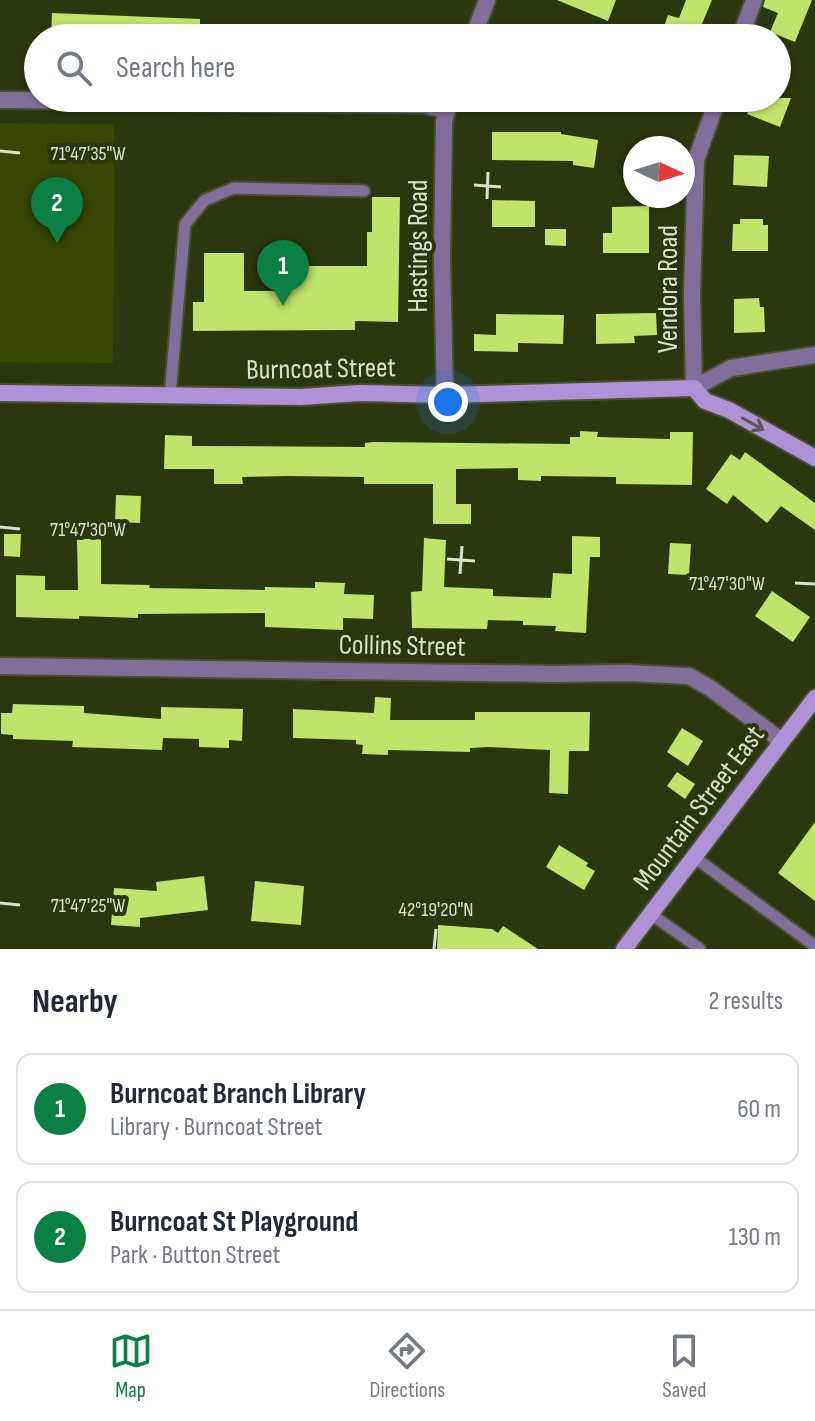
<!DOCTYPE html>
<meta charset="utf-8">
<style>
:root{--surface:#fff;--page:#f2f2f3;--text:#1f2937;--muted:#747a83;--line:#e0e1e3;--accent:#0b8043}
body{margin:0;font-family:"Sofia Sans Condensed",sans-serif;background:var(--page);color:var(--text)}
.compass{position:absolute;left:623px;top:136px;width:72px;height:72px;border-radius:50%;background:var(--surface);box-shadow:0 2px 6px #0004;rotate:94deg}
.you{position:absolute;left:448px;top:402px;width:28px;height:28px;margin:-20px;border:6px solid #fff;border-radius:50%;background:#1a73e8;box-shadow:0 0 0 12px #1a73e833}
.badge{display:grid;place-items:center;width:52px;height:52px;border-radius:50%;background:var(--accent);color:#fff;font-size:26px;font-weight:700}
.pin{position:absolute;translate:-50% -66px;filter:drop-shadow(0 2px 4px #0008)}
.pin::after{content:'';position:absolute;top:42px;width:28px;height:24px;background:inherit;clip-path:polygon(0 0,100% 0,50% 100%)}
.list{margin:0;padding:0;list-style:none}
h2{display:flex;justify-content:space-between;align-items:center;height:104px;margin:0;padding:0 32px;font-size:34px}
h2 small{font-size:26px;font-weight:400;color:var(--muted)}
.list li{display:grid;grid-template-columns:52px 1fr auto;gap:24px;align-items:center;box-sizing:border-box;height:112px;margin:0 16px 16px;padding:0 16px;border:2px solid var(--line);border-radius:16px}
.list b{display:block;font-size:30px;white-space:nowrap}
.list p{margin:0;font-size:26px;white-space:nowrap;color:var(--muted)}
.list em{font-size:26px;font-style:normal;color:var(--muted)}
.icon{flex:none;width:44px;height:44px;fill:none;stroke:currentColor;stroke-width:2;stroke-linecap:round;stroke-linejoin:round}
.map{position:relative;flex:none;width:815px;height:949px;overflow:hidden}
.search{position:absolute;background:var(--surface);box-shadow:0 2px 6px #0004;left:24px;right:24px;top:24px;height:88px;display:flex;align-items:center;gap:20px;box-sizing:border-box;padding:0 28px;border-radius:44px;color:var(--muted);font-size:30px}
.sheet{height:360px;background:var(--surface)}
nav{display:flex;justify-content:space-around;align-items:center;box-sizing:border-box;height:112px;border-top:2px solid var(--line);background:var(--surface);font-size:22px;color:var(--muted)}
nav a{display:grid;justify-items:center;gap:4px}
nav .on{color:var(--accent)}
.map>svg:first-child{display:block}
</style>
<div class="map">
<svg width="815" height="949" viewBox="0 0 815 949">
<rect width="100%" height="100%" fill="#2c360f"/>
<path fill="#384602" d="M0,123L114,124L113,363L0,362Z"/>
<path fill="#c2e369" d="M557,0H616L608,21Z
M686,0H712L696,38H660L668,15L679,18Z
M765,0H812L795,42L770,32L778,13L763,7Z
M52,13L200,19V38H51Z
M754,98H791L780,127L747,114Z
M492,132H561V134L598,140L594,168L573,165V161L492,160Z
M734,155L769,156L767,187L733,185Z
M372,197H400L398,322L355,321V330L193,331V302H204V253H244V291H285L284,266H367V232H372Z
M492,200L535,201V227H492Z
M649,206V253H603V233H612V207Z
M740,219H763V225H768V251H732L733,224H740Z
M545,229H566V246L545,245Z
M759,298L760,307H764L765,332L734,333V299Z
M656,313L657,335L634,336L635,343L596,344V314Z
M496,314L564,315L563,344L518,343V352L474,351V334L496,335Z
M580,431L598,432L597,437L670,439V432H693L692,485L616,484V477L541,476V481L518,480V468L456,469V504H471V524H433V484H364V477L288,476L242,477L243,484H214V469H164L165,435L192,436V446L365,447V443L373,442L570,444V437H580Z
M745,452L815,503V530L781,506L767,523L733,495L727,504L706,489L731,454L740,460Z
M116,495L141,496L140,523L115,522Z
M4,534H21L20,557L4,556Z
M572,536L600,537V557H590L586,633L555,631L556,626L523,625V621L488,620L487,629L412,628L411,592L422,591L424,538L446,540L444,587L493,589V596L551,598L553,573L572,574Z
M77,539H101V584L150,585L149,588L265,590V587L315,588V582L345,583L344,594L374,595L373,619L343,618V630L265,627V613L138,614V618L79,616V619L16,617V575L45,576V590H78Z
M670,543L691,544L689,575L668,574Z
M772,591L810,617L793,642L755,616Z
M375,697L391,698L390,720H475V712H590L589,751H569L568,794L549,793L550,750L488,747L470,748V752L388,750V755L362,754L363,745L356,744V740L293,738V709L374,713Z
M13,704L84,706V713L161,719V707L243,709L242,741L229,740V748L199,747V739L163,738L162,750L72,747L73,741L13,739V735L1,734V713H12Z
M682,728L703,741L688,766L667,752Z
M677,772L695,784L685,799L667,786Z
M815,822V901L778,873Z
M559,845L588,863L586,866L595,871L584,890L546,867Z
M204,876L208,910L140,918V927L111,925L114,888L157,891L156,882Z
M255,881L304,886L301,925L251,921Z
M438,925L492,929L498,933L503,926L538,949H437Z"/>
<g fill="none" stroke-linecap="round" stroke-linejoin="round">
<g stroke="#48512d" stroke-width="15">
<path id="service" d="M170,395L185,224L205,200L234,188L364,191
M694,857L815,946
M651,914L700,949"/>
</g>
<g stroke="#48512d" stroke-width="20">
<path id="minor" d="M473,38L487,0
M740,38L754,0
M718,98L696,160L692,293L694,388L731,368L815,355
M0,100L424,105L445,110
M445,395L442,258L444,122L450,98
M0,666L553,674L627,673L689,676L710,688L782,741"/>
</g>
<g stroke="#48512d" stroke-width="20">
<path id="secondary" d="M0,393L301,397L360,393L445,395L694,388L705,401L729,410L815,458
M624,949L815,698"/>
</g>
<use href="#service" stroke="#806f9b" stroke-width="11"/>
<use href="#minor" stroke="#806f9b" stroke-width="16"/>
<use href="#secondary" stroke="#ad92d8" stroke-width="16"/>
</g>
<defs><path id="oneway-shaft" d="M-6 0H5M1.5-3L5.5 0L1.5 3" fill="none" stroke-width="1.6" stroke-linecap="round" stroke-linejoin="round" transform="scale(2)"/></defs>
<use stroke="#595655" href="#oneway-shaft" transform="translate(753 424) rotate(29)"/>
<path fill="none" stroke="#dae1cb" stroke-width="3" d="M0,151L20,153M474,185L501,187M487,199L488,172M0,527L20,529M447,559L475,561M460,574L462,546M795,583L815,584M0,903L20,905M434,949L436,929"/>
<g text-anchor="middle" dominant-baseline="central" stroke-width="8" stroke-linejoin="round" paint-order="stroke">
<g font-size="28" fill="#dae1cb" stroke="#2c360f">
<text transform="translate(418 246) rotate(-90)">Hastings Road</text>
<text transform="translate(668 289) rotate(-90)">Vendora Road</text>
<text transform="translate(321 369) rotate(-1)">Burncoat Street</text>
<text transform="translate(402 646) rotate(1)">Collins Street</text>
<text transform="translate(699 808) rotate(-53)">Mountain Street East</text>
</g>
</g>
<g font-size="20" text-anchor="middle" fill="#dae1cb" stroke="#2c360f" stroke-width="8" stroke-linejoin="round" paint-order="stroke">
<text x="88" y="160">71°47'35"W</text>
<text x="88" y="536">71°47'30"W</text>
<text x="727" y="590">71°47'30"W</text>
<text x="88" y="912">71°47'25"W</text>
<text x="436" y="916">42°19'20"N</text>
</g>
</svg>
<svg class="compass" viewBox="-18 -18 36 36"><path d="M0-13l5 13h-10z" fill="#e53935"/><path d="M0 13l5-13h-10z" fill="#747a83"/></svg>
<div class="you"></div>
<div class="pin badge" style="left:283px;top:306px">1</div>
<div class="pin badge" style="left:57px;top:243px">2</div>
<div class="search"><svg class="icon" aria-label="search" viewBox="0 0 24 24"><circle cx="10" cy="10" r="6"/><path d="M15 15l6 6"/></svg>Search here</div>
</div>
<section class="sheet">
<h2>Nearby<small>2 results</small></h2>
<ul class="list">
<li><span class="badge">1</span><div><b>Burncoat Branch Library</b><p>Library · Burncoat Street</p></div><em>60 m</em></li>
<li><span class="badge">2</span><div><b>Burncoat St Playground</b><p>Park · Button Street</p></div><em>130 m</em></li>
</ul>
</section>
<nav>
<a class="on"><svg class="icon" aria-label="map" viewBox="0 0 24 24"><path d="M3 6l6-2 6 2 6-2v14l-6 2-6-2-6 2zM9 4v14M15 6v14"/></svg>Map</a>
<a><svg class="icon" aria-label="directions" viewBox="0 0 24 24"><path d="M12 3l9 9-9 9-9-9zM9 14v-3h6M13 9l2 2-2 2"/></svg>Directions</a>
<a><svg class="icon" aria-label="saved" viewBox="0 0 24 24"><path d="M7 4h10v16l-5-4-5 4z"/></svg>Saved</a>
</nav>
